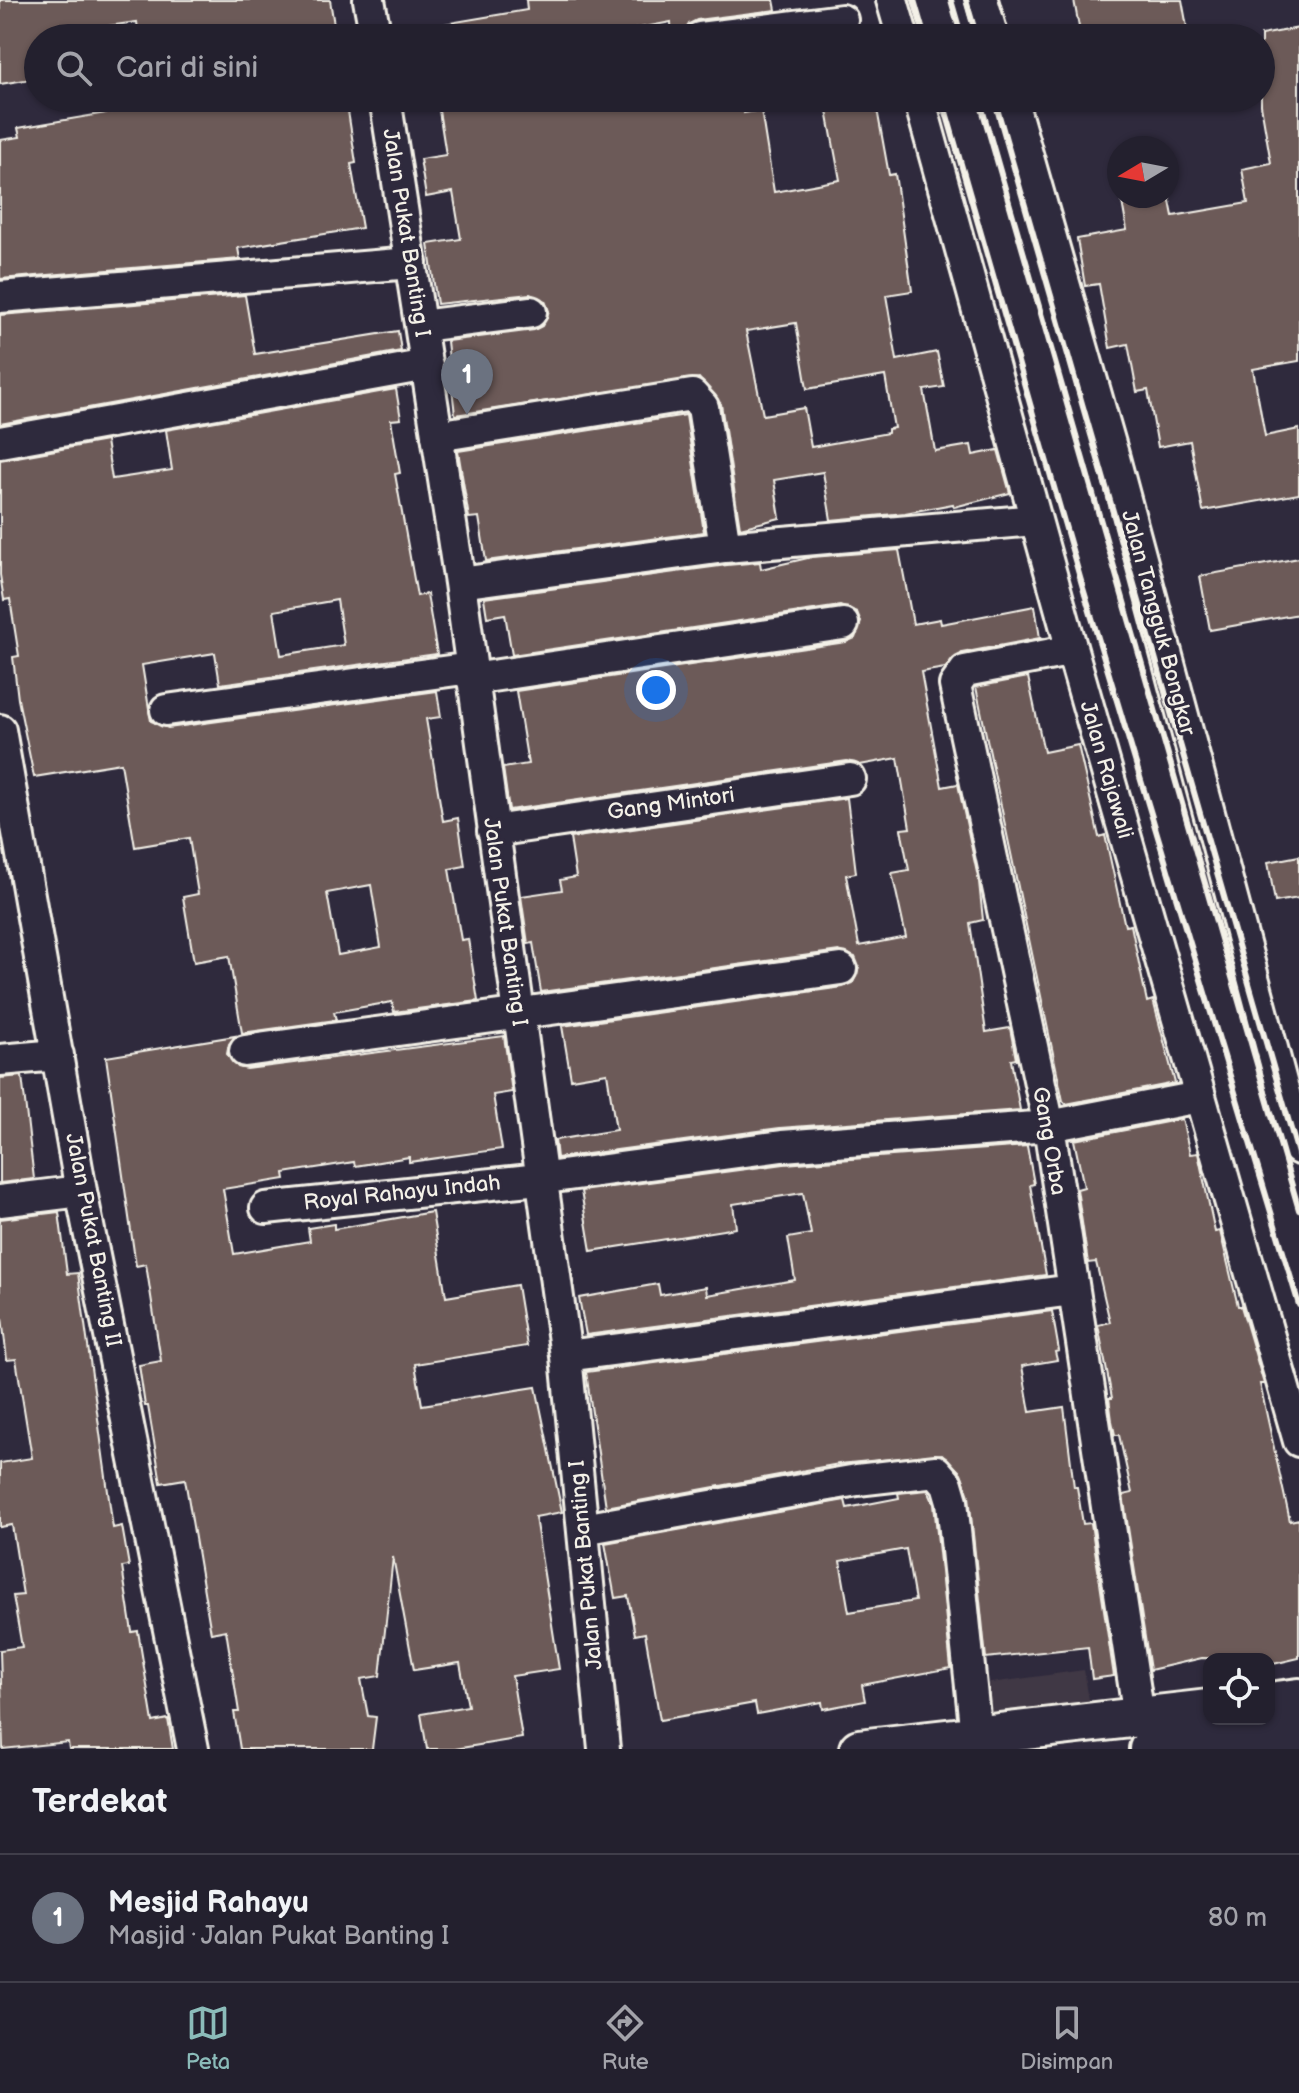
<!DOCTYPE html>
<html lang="id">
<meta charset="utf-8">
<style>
:root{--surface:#23202e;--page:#2b2836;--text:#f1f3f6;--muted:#a3a3aa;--line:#403e4a;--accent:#8bbbb9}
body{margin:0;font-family:"Balsamiq Sans",sans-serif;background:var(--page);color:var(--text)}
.controls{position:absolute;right:24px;bottom:24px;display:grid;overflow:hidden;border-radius:16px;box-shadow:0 2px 6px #0004}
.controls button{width:72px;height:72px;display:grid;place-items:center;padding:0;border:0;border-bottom:2px solid var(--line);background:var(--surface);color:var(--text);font:40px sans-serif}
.compass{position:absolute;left:1107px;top:136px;width:72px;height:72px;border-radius:50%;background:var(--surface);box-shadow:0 2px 6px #0004;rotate:260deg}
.you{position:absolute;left:656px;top:690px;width:28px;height:28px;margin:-20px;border:6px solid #fff;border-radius:50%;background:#1a73e8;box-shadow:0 0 0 12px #1a73e833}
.badge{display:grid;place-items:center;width:52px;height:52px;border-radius:50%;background:var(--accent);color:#fff;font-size:26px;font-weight:700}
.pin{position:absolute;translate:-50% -66px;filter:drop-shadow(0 2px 4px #0008)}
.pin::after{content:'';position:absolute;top:42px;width:28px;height:24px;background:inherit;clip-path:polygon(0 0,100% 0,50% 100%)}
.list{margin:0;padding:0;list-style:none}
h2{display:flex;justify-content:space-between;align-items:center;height:104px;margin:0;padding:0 32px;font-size:34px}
h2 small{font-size:26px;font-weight:400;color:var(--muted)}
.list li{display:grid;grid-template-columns:52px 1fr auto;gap:24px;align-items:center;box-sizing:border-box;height:128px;padding:0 32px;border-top:2px solid var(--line)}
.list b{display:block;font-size:30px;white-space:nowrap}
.list p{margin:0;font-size:26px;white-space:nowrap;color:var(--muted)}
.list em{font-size:26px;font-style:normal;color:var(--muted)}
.icon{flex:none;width:44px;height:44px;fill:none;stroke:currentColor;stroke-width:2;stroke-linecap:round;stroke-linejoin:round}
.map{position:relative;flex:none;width:1299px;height:1749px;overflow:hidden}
.search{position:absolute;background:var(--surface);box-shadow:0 2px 6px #0004;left:24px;right:24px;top:24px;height:88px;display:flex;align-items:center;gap:20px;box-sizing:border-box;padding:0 28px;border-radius:44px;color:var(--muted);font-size:30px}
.sheet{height:232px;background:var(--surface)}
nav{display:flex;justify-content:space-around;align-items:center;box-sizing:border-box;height:112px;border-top:2px solid var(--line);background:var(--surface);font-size:22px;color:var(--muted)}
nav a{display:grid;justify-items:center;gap:4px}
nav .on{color:var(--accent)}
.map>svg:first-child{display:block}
</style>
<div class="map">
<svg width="1299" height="1749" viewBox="0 0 1299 1749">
<rect width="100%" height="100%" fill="#2f2a3d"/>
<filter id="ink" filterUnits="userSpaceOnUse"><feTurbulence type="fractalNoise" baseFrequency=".0125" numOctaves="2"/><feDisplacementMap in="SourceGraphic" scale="16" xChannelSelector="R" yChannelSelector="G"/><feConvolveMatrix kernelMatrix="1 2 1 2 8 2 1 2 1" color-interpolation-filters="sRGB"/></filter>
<g filter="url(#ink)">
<path fill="#413845" d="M1084,1670L1092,1718L983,1734L976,1685Z"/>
<path fill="#6c5a59" stroke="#f4f1e8" stroke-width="2" fill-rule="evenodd" d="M0,0H330L335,31L289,38H139L137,22L94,28L38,37V78L0,84Z
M526,0H774L776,10L697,20L689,24L682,38H672L671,22L588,38H433L432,26L527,10Z
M1074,0H1182L1189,38H1081Z
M1299,28V361L1253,369L1265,436L1299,429V494L1203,511L1190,441L1158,447L1148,390L1137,392L1128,344L1110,348L1099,284L1085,286L1077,239L1127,230L1121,196H1169L1173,216L1248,203L1242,169L1271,163L1261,105V35Z
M122,98H346L356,163L351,164L362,228L238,248L240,259L0,279V140L20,137L18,128L124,110Z
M437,98H742L744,113L761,110L774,192L840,180L826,105L875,98L889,175L895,174L912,291L886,295L897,360L937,352L944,387L924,390L935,451L971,445L973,455L998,450L1010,493L954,507L953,504L905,513L831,520L823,472L774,480L780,518L740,528L721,404L699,378L455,415L447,341L534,330L542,326L549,311L545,301L530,294L437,304L428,244L461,239L453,192L426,197L420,159L446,155ZM796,323L807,389L885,376L894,428L888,429V433L811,447L804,408L763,415L746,331Z
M245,295L255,354L398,331L401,351L0,424V315Z
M396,389L401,419L391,420L400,473L395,474L417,596L427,594L437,654L220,684L215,653L142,665L151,721L168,728L437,691L441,717L426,719L443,821L458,818L465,866L449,869L461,940L468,939L478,1001L394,1012L392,1002L334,1012L336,1020L242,1033L229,956L194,962L183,897L198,894L189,838L135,847L121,763L34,777L18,699L13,657L19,656L10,599L4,600L0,575V460L106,441L112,479L172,470L166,430ZM337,600L344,645L281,655L274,611ZM371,885L381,947L338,955L327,893Z
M686,415L704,532L486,561L479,517L469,518L458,451Z
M899,550L913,624L940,619L941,624L1035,606L1040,638L962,653L945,668L921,672L942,787L958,784L979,882L983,920L970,923L986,1032L1010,1028L1016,1059L1011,1060L1020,1110L780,1128L557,1158L555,1140L616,1130L607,1073L571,1079L562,1026L843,987L853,983L859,967L855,957L839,951L541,992L533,943L528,944L521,896L562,890L560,880L576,877L570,838L847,798L856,873L846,875L859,946L906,937L892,873L909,870L901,829L910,828L898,758L860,765L847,761L509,810L503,768L528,764L516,691L846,642L855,638L861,622L857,612L840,606L512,655L505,614L487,617L484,598L727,565L760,562L761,569L812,557Z
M1299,558V614L1210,630L1200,576Z
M1028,677L1044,752L1078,745L1099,837L1105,835L1125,926L1131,925L1147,1002L1153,1000L1175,1083L1066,1104L1063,1101L976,687Z
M1299,856V898L1275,902L1268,862Z
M235,1036L229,1044L227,1054L238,1067L247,1069L504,1036L512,1092L493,1095L502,1149L409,1162V1157L355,1166L354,1162L284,1173L285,1179L223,1189L234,1254L310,1241L308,1228L334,1224V1229L432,1212L446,1297L517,1285L527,1346L415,1364L422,1405L536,1387L562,1512L535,1517L559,1669L512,1676L522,1738L455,1749H427L421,1714L468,1706L460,1663L414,1670L393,1557L380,1676L361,1679L368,1716L376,1717L372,1749H240L234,1712H239L226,1630L211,1633L185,1479L161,1483L148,1406H145L139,1365L161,1361L146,1264L136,1266L106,1057Z
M22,1076L34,1179L0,1183V1078Z
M1182,1119L1190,1154L1198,1153L1215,1232L1220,1231L1238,1306H1241L1264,1384H1260L1290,1521L1299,1519V1658L1269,1665V1659L1202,1658L1150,1670L1123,1495L1132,1493L1119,1435H1115L1112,1421L1109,1398H1112L1098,1325L1110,1322L1096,1262L1088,1263L1077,1189L1084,1187L1074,1140Z
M1027,1146L1034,1184L1030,1185L1046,1275L586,1335L579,1298L658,1284L660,1295L706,1287L707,1295L795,1280L788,1238L811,1234L803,1193L733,1204L736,1228L591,1251L581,1191L784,1164Z
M59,1212L67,1274L78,1273L113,1528L122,1526L129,1566L122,1567L132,1632L138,1631L153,1722L168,1719L173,1749H69L68,1742L3,1749L0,1650L22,1647L13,1596L23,1595L12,1525L0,1527V1463L32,1458L16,1359L7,1360L0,1300V1219Z
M1052,1311L1059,1351L1055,1352L1057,1360L1022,1366L1030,1412L1064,1407L1074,1487H1077L1083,1524L1091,1523L1114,1676L1092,1679L1088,1647L986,1658L969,1496L961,1473L942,1454L839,1464L606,1507L586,1372Z
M928,1490L934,1504L951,1668L862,1685L865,1701L823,1709L822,1702L757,1714L755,1703L660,1720L645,1633L635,1635L628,1596L615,1598L605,1543L845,1500L847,1508L899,1498L898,1493ZM906,1549L915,1601L849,1612L840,1561Z"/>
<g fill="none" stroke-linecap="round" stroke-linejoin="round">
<g stroke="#f4f1e8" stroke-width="36">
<path id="minor" d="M369,0L376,38
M892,0L903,38
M982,0L993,38
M700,38L842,20
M385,98L460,583L566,1356L604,1749
M919,98L1072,650L1299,1441
M1011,98L1114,458L1299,1149
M0,297L411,263
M421,326L531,312
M437,436L692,395L703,407L725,547
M0,442L427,365
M460,583L725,547L1035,520
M1063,652L965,671L955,685L1049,1126L1139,1717
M472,679L843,624
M166,710L471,668
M0,730L81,1191L193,1749
M493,831L850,779
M245,1051L841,969
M0,1060L58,1055
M0,1201L81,1191
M266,1208L539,1179L782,1146L1049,1126L1199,1097
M566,1356L1073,1290
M583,1529L857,1480L936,1471L947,1484L952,1501L976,1736"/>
</g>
<g stroke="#f4f1e8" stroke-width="44">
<path id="tertiary" d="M1269,1702L1299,1698
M859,1749L1209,1709
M1149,1749L1299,1734"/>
</g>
<use href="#minor" stroke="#2f2a3d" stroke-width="30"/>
<use href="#tertiary" stroke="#2f2a3d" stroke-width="38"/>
<path stroke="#f4f1e8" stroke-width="6" d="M914,0L925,38
M951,0L962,38
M966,0L977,38
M942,98L1083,588L1299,1305
M979,98L1299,1210
M994,98L1299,1157"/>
</g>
</g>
<g text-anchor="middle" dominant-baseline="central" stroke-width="6" stroke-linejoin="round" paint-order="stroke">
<g font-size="22" fill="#f4f1e8" stroke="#2f2a3d">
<text transform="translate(406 233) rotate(81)">Jalan Pukat Banting I</text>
<text transform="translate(1158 623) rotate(75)">Jalan Tangguk Bongkar</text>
<text transform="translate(1106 770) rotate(74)">Jalan Rajawali</text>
<text transform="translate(671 804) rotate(-8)">Gang Mintori</text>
<text transform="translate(505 922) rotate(82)">Jalan Pukat Banting I</text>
<text transform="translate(1049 1141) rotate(80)">Gang Orba</text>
<text transform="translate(402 1193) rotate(-6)">Royal Rahayu Indah</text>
<text transform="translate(93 1240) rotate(79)">Jalan Pukat Banting II</text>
<text transform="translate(586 1565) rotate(-95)">Jalan Pukat Banting I</text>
</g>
</g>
</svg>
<div class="controls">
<button><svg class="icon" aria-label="locate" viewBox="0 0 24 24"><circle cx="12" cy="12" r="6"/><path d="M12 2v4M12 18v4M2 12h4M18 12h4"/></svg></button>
</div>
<svg class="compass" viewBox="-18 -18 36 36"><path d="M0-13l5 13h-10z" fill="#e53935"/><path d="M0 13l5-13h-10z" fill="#a3a3aa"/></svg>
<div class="you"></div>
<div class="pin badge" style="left:467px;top:415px;background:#6b7280">1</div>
<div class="search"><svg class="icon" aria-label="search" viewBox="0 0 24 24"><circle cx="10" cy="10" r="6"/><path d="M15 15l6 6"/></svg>Cari di sini</div>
</div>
<section class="sheet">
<h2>Terdekat<small></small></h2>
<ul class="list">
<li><span class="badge" style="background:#6b7280">1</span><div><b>Mesjid Rahayu</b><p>Masjid · Jalan Pukat Banting I</p></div><em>80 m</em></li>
</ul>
</section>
<nav>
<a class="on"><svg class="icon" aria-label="map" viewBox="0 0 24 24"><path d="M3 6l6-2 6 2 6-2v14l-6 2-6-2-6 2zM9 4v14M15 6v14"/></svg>Peta</a>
<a><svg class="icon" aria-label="directions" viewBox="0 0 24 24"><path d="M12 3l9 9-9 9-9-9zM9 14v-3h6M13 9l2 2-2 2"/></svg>Rute</a>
<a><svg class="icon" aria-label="saved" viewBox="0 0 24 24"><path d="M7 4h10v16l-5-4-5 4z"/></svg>Disimpan</a>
</nav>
